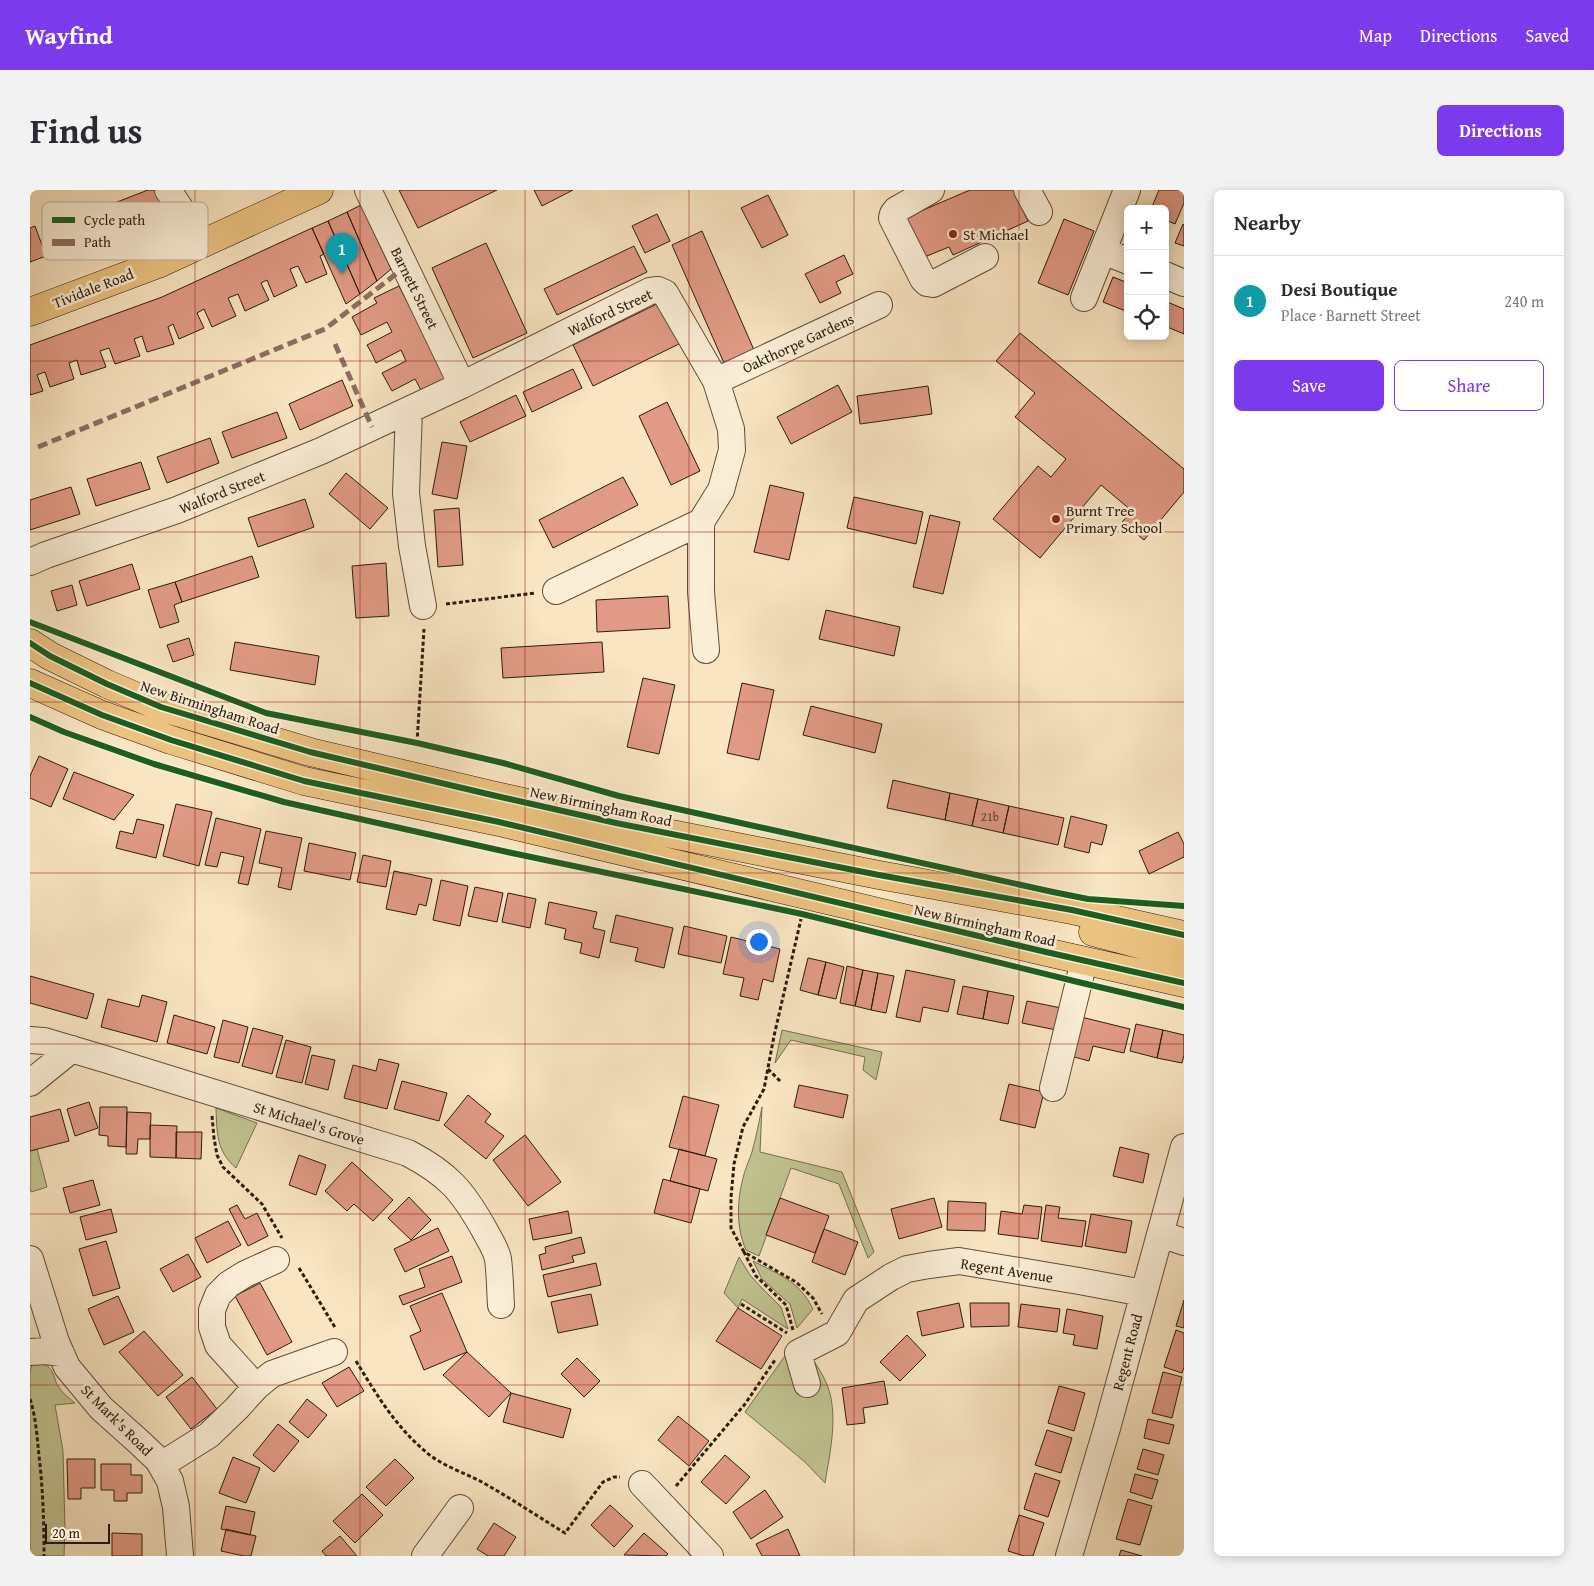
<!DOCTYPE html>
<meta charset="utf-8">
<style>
:root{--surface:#fff;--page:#f2f2f3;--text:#2b2b33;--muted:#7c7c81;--line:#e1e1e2;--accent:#7c3aed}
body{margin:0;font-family:"Gentium Book Plus",serif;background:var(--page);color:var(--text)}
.controls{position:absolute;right:15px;top:15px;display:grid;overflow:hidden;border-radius:8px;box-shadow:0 2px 12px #0003}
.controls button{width:45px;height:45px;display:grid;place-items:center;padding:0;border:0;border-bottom:1px solid var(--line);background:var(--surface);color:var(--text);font:25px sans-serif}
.scale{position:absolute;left:15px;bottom:12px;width:65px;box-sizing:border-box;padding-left:5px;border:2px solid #2d1b0f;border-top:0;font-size:14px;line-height:18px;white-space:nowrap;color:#2d1b0f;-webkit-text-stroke:4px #fbeed7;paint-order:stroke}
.you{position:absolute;left:728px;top:751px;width:18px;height:18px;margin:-12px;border:4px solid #fff;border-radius:50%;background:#1a73e8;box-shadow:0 0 0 8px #1a73e833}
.badge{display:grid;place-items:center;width:32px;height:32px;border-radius:50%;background:var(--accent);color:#fff;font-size:16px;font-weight:700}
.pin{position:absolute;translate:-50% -41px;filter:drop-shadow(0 1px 2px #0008)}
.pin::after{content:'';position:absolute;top:26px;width:18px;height:15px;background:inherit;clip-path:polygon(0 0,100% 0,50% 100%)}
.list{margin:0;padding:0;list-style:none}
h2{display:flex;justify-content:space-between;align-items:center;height:65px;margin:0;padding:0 20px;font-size:21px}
h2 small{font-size:16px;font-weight:400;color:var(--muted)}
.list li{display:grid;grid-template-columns:32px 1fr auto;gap:15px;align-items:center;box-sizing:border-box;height:90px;padding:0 20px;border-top:1px solid var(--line)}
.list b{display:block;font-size:19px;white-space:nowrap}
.list p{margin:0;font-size:16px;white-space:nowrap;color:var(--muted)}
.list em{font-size:16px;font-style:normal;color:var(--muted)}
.actions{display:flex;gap:10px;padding:15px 20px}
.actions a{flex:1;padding:11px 0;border:1px solid var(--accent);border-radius:8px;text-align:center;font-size:18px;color:var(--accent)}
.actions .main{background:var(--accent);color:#fff}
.icon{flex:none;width:28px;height:28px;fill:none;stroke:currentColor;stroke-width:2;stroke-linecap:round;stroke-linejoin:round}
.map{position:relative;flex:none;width:1154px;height:1366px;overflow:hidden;border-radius:8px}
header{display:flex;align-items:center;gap:30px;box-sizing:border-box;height:70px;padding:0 25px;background:var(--accent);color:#fff}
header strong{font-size:24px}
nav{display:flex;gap:28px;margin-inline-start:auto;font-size:18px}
.intro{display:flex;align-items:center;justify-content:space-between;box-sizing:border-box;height:120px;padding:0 30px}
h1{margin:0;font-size:35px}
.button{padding:12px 22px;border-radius:8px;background:var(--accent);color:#fff;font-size:18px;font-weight:700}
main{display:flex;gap:30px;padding:0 30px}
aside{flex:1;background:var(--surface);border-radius:8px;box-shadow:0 2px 12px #0003}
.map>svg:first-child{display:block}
</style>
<header>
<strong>Wayfind</strong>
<nav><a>Map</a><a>Directions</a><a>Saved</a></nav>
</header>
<div class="intro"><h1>Find us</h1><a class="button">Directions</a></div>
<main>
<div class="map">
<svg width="1154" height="1366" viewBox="0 0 1154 1366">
<rect width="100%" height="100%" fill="#f9e5c2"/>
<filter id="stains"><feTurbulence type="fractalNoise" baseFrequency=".004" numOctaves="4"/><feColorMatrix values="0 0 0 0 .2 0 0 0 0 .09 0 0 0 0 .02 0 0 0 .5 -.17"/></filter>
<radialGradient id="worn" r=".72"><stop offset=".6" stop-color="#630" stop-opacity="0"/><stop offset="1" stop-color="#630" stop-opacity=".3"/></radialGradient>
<path fill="#c1c391" stroke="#776f50" d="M752,840L852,862L846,890L833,880L835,867L761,850L745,873Z
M732,917L730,962L812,982L844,1062L838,1068L809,994L761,978L729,1066L716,1060C706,1037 707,1012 713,988C715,979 719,971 722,962C726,948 729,932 732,917Z
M186,918L227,933L206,978C186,961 187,942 186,918Z
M7,959L17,997L1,1002L0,997V961Z
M709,1067L720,1085L730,1096L751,1117L758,1139L712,1109L708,1118L694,1103Z
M723,1071C750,1085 769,1091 783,1119L767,1138L760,1114L732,1089Z
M767,1149C777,1162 788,1175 795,1190C810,1220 800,1262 795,1293L775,1272L715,1222Z
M9,1174C24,1175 22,1185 28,1196C32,1203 39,1208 45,1213L25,1215L33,1261L35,1340L34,1366H0V1181L2,1175Z"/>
<path fill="#e19a85" stroke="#2d1b0f" d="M118,0H126L135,24L85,44L74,17Z
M369,0H467L388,38Z
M504,0H543L512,16Z
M940,0H983L998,31L923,65L919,57L887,70L870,30Z
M1129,0H1154V13L1145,34L1138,31L1135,36V19H1121Z
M738,5L758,45L732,58L711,18Z
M331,15L361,79L347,91L317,22Z
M317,22L347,91L330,104L298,31Z
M627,24L640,51L615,63L602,36Z
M1034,29L1064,41L1038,105L1008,93Z
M298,31L330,104L316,114L282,38Z
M1153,34L1154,35V56L1145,53Z
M5,36L16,66L0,72V38Z
M282,38L294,64L290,66L297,84L276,93L268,76L260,79L267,96L244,107L237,90L231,93L239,110L215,121L208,104L198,108L206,126L182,137L174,119L167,123L174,138L149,149L143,134L138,137L144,154L117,162L112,146L104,149L110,166L85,174L79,158L70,161L76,177L51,185L47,170L39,173L44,189L20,197L15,182L7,185L13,201L0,205V155L132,107Z
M672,41L724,160L694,173L642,55Z
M456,53L497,143L443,168L402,78Z
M604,56L617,82L527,125L514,99Z
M814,65L823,84L806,92L811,103L790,113L775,84Z
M1083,87L1098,93V122L1073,112Z
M369,96L417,190L392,202L385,189L362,201L352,183L376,171L371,160L346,173L342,164L337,155L362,142L357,132L331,145L322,127L347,113L344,108Z
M1135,111L1154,119V144L1135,136Z
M631,112L651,153L563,196L543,155Z
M990,143L1154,279V302L1114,350L1092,332L1102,321L1071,295L1010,368L963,329L1008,276L1021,287L1036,269L985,227L1005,203L966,171Z
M543,179L552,198L502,222L493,202Z
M312,190L323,216L270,240L259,214Z
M808,195L822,222L761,254L747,227Z
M898,196L902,224L830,234L827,206Z
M486,205L496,226L440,252L430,232Z
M637,212L670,281L641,295L609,226Z
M247,222L257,248L202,268L192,242Z
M180,248L189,273L137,293L127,267Z
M412,252L437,256L427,309L402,304Z
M111,272L120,299L66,316L57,289Z
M316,283L358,318L340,339L299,304Z
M593,287L608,315L523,358L509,330Z
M740,295L774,303L759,370L724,362Z
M41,297L50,324L0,340V310Z
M824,307L893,322L886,354L817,338Z
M275,309L284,337L228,357L218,328Z
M429,318L433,375L408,377L404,320Z
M900,325L930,332L913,404L883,397Z
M222,366L229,387L152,412L145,392Z
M356,373L359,426L326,428L322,376Z
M102,374L110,399L57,416L49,391Z
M145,392L152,412L144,415L149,432L130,438L118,400Z
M42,395L47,415L27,421L21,401Z
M638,406L640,438L567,442L566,410Z
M796,420L870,437L864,466L789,449Z
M159,448L164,465L143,472L137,455Z
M205,452L289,466L285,495L200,480Z
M572,452L574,482L473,488L471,458Z
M613,488L645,495L629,564L597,557Z
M712,493L744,500L729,570L697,563Z
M781,516L852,534L845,563L773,545Z
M9,566L38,579L21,617L0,608V586Z
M44,582L104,605L84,630L33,609Z
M863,590L920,603L915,630L857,618Z
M920,603L948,609L942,636L915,630Z
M948,609L979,616L973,643L942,636Z
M146,614L182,622L169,676L133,666Z
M979,616L1034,628L1028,655L973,643Z
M1041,626L1077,635L1072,655L1061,652L1059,663L1034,657Z
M186,628L231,639L218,695L208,693L214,667L191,662L187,677L175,675Z
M107,629L134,635L126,668L86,658L90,641L103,644Z
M236,641L272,648L261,700L248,697L252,678L229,673Z
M1148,642L1154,654V667L1119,684L1109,661Z
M279,653L326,663L320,690L274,681Z
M333,665L361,671L356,697L327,692Z
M364,681L402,689L396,716L389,714L386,725L356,719Z
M411,690L438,696L430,736L403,730Z
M445,697L473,703L467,732L438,726Z
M478,703L506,709L500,738L472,732Z
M519,712L567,722L563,738L575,741L569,768L550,763L552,753L534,749L536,739L515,734Z
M586,725L643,738L634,778L605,771L608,758L580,752Z
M654,736L697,746L691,773L648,764Z
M701,747L750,759L743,792L733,789L728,810L710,806L714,788L693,784Z
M778,768L796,772L788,805L770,800Z
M796,772L814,777L806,809L788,805Z
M817,776L833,780L825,816L810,813Z
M833,780L848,783L841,820L825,816Z
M876,780L925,790L918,822L893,817L890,832L866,827Z
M848,783L864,786L856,823L841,820Z
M0,786L64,804L57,829L0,813Z
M933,796L958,801L953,829L927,824Z
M958,801L984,806L978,834L953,829Z
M112,805L137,812L127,852L71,837L78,809L109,817Z
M997,811L1036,819L1031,841L992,833Z
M144,825L185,837L177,864L137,853Z
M1047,826L1100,839L1094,863L1063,856L1059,871L1037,865Z
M193,830L218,837L209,873L184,867Z
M1106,834L1133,840L1127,868L1100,861Z
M223,838L253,846L242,884L212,876Z
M1133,840L1154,845V865L1152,873L1127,868Z
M256,850L281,857L272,893L246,887Z
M282,865L305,870L298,900L275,894Z
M349,869L369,874L357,919L314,908L323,875L346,881Z
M372,891L417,903L409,931L364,919Z
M979,894L1014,902L1005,938L970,930Z
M769,895L818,905L813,928L764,917Z
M438,905L461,924L455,932L474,946L456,969L414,935Z
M653,906L689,915L675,966L639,957Z
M59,912L68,938L45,946L37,919Z
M70,917H97L96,957L78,956V946L69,945Z
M30,919L39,951L0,961V927Z
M97,922L121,923L120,949H108L107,964H96Z
M120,935L147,936L146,968L120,967Z
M146,942H172L171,969L146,968Z
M495,945L531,992L498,1016L463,970Z
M1090,957L1119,964L1113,993L1083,986Z
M649,959L687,969L678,1001L640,991Z
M269,965L296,975L286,1005L259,995Z
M322,972L363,1010L343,1031L324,1014L317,1021L295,1001Z
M633,989L670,999L661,1033L624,1023Z
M63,990L70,1015L40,1023L33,998Z
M379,1007L401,1030L381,1050L358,1028Z
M750,1008L799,1026L785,1063L736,1045Z
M904,1008L912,1037L869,1049L861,1019Z
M918,1011L956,1013L955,1041L917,1040Z
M207,1015L215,1029L227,1023L238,1046L218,1056L199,1019Z
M994,1015L1012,1017L1008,1049L968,1044L971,1021L992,1024Z
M1016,1015L1030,1017L1028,1028L1056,1031L1052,1057L1011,1051Z
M81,1019L87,1042L56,1050L50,1027Z
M538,1021L542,1043L503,1050L499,1029Z
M1061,1024L1102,1031L1096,1063L1055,1056Z
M198,1031L211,1055L177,1073L165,1048Z
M408,1038L419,1061L375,1082L364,1059Z
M794,1039L828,1052L815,1085L782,1072Z
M551,1047L555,1063L542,1066L544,1072L512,1080L509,1065L516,1063L515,1057Z
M76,1051L90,1098L63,1106L49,1059Z
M158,1064L171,1087L143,1102L130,1079Z
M422,1066L432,1092L373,1115L369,1106L395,1097L389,1079Z
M566,1073L571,1095L518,1107L513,1085Z
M230,1093L262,1152L237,1165L205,1106Z
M412,1103L437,1162L394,1180L380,1146L391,1141L380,1116Z
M561,1104L568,1135L528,1143L521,1112Z
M88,1106L104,1142L74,1155L58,1119Z
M1154,1110V1138L1146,1136Z
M929,1113L934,1137L892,1146L887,1122Z
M940,1113H979V1136L941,1137Z
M991,1114L1030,1119L1027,1142L988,1137Z
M708,1118L752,1146L731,1179L686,1151Z
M1037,1119L1073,1126L1067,1159L1043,1155L1045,1145L1033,1143Z
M1146,1140L1154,1143V1177L1152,1183L1134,1177Z
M114,1141L153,1185L128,1206L89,1162Z
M877,1145L896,1165L870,1191L850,1172Z
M437,1162L481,1203L459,1227L413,1185Z
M547,1168L570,1191L554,1207L531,1184Z
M319,1177L334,1201L307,1217L292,1193Z
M1133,1182L1152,1187L1142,1228L1122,1223Z
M162,1187L187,1219L161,1239L136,1207Z
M854,1191L858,1214L833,1218L835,1233L817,1235L812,1198Z
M1029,1196L1055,1203L1044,1241L1018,1233Z
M481,1203L541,1219L533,1248L473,1232Z
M277,1209L297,1225L278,1248L259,1232Z
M648,1226L679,1251L659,1276L628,1250Z
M1118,1229L1144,1235L1139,1254L1114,1248Z
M248,1234L269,1251L244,1282L223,1265Z
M1017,1240L1042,1248L1031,1283L1005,1275Z
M1113,1259L1134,1265L1128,1285L1107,1279Z
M695,1265L720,1287L696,1314L671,1292Z
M203,1267L230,1278L216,1313L189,1303Z
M37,1269H65V1298H51V1309H38Z
M365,1269L384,1288L356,1316L336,1297Z
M71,1274H101V1285H112V1303H97V1311H84V1300H71Z
M1005,1283L1030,1291L1018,1327L994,1319Z
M1105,1284L1128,1290L1122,1309L1100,1302Z
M735,1300L753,1327L721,1349L703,1322Z
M332,1304L353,1325L325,1353L303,1331Z
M1098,1309L1122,1316L1110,1355L1086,1349Z
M580,1315L603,1336L584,1357L561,1335Z
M196,1316L225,1322L220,1345L191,1339Z
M989,1325L1014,1333L1003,1366H994L978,1361Z
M464,1333L486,1347L474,1366H458L447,1359Z
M196,1339L226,1346L221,1366H214L191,1361Z
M758,1339L770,1366H732L726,1354Z
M82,1343L112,1344V1366H82Z
M614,1343L638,1364L636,1366L594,1365Z
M310,1346L327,1366H296L292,1361Z
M1091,1360L1112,1366H1089Z"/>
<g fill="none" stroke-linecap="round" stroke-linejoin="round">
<g stroke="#604e3c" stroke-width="28">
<path id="minor" d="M138,0L173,53
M338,0L432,195
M901,0L866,20L863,24L862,28L893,89L897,93L903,94L955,67
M997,0L1009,22
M1073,61L1098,71
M1135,85L1154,93
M1054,108L1097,0
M686,191L849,115
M379,220L376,303L382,356L393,416
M671,332V402L676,460
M0,372L16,365L147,320L291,261L432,195L620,101L628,100L635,103L686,191L701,239L702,260L691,300L671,332L526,401
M0,850L14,851L78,870L378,963C418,984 433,1001 455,1041C459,1049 466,1059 468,1069C470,1084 470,1100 471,1115
M0,893L42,859
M1023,898L1054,771
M1131,1044L1154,1052
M0,1069L26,1152L37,1177L71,1218L109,1252L128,1270L140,1291L146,1317L150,1366
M0,1162L16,1161L31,1163
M777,1194L768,1163L807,1143L826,1110L861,1087L877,1079L899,1075L929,1071L1049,1091L1113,1103
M226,1197L188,1155L182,1137V1120L188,1105L199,1094L215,1084L246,1070
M131,1275L179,1245L207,1218L226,1197L242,1184L304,1162
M612,1294L680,1366
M395,1366L430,1318
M1039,1366L1077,1238L1154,957"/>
</g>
<g stroke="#2d1b0f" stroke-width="29">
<path id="major" d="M0,122L128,74L289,0"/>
</g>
<g stroke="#2d1b0f" stroke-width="29">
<path id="highway" d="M0,453L20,466L77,494L131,517L280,562L462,605L586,633L849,685L1042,720L1154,745
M0,493L72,525L141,550L274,591L469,632L1016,762L1154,793
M1063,742L1154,766"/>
</g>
<path stroke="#2d1b0f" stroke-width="3" stroke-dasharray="4 2.5" stroke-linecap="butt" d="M416,414L505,403
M387,553L394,439
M738,879L751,892
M182,926L184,948L187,965L193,977L232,1014L252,1048
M714,1062L701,1038V1007L704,974L713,937L734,899L744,846L771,729
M269,1078L306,1139
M711,1114L757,1143
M763,1140L756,1115L726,1086L714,1062L766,1092L783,1108L792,1124
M326,1171C346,1204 366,1237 396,1262C411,1275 432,1282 450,1291C479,1307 507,1326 535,1343L573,1292L584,1287H590
M0,1209C6,1227 7,1247 9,1266C13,1299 14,1332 14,1366
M646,1296L715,1214L745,1170"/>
<use href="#minor" stroke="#fbeed7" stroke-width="26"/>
<use href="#major" stroke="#ecc281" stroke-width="28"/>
<use href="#highway" stroke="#ecc281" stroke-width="28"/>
<path stroke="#8d6e63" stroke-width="5" stroke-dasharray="10 5" stroke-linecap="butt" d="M305,154L342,237
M8,257L295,139L375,77"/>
<g stroke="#fbeed7" stroke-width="9">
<path id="cycleway" d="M0,432L236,523L387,553L473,573L589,606L1023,702L1058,709L1154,716
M0,453L20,466L77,494L131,517L280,562L462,605L586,633L849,685L1042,720L1154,745
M0,493L72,525L141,550L274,591L469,632L1016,762L1154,793
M0,527L34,542L124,574L254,612L482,663L772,724L1048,792L1154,817"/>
</g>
<use href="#cycleway" stroke="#1b5e20" stroke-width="6"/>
</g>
<path fill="none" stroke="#8f2418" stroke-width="1" stroke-opacity="0.55" d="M165,0V1366M330,0V1366M495,0V1366M659,0V1366M824,0V1366M989,0V1366M0,171H1154M0,342H1154M0,512H1154M0,683H1154M0,854H1154M0,1024H1154M0,1195H1154"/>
<g fill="#8f2418" stroke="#fbeed7" stroke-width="2">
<circle cx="923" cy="44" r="5"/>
<circle cx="1026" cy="329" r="5"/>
</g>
<g text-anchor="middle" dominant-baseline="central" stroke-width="5" stroke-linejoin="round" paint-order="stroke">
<g font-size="12" fill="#5a3b2c">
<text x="960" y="626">21b</text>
</g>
<g font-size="15" fill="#2d1b0f" stroke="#fbeed7" text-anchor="start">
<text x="933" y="44">St Michael</text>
<text x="1036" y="320">Burnt Tree<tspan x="1036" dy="17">Primary School</tspan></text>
</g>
<g font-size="15" fill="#2d1b0f" stroke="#fbeed7">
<text transform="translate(63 98) rotate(-21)">Tividale Road</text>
<text transform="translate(385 98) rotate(64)">Barnett Street</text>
<text transform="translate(580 122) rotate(-25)">Walford Street</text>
<text transform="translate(768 153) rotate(-25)">Oakthorpe Gardens</text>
<text transform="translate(192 302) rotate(-22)">Walford Street</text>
<text transform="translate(180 517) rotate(18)">New Birmingham Road</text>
<text transform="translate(571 616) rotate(12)">New Birmingham Road</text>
<text transform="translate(955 735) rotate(13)">New Birmingham Road</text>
<text transform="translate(279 933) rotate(17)">St Michael's Grove</text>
<text transform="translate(977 1080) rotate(9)">Regent Avenue</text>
<text transform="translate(1097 1162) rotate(-75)">Regent Road</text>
<text transform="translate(87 1230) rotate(45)">St Mark's Road</text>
</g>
</g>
<rect x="12" y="12" width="166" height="58" rx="8" fill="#fbeed7" stroke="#bdaf9b" stroke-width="1"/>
<rect x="22" y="27" width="23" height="6" fill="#1b5e20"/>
<rect x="22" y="49" width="23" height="7" fill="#8d6e63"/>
<g font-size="14" fill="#2d1b0f">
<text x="54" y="35">Cycle path</text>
<text x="54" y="57">Path</text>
</g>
<rect width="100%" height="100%" filter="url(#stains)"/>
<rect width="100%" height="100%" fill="url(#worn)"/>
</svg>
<div class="controls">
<button>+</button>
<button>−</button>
<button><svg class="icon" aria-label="locate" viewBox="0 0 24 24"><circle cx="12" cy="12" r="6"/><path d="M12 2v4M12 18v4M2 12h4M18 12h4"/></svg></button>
</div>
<div class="scale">20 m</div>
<div class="you"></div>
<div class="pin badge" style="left:312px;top:84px;background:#0f9aa8">1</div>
</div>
<aside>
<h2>Nearby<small></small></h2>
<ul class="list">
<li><span class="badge" style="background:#0f9aa8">1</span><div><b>Desi Boutique</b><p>Place · Barnett Street</p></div><em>240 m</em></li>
</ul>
<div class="actions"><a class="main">Save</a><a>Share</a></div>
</aside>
</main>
